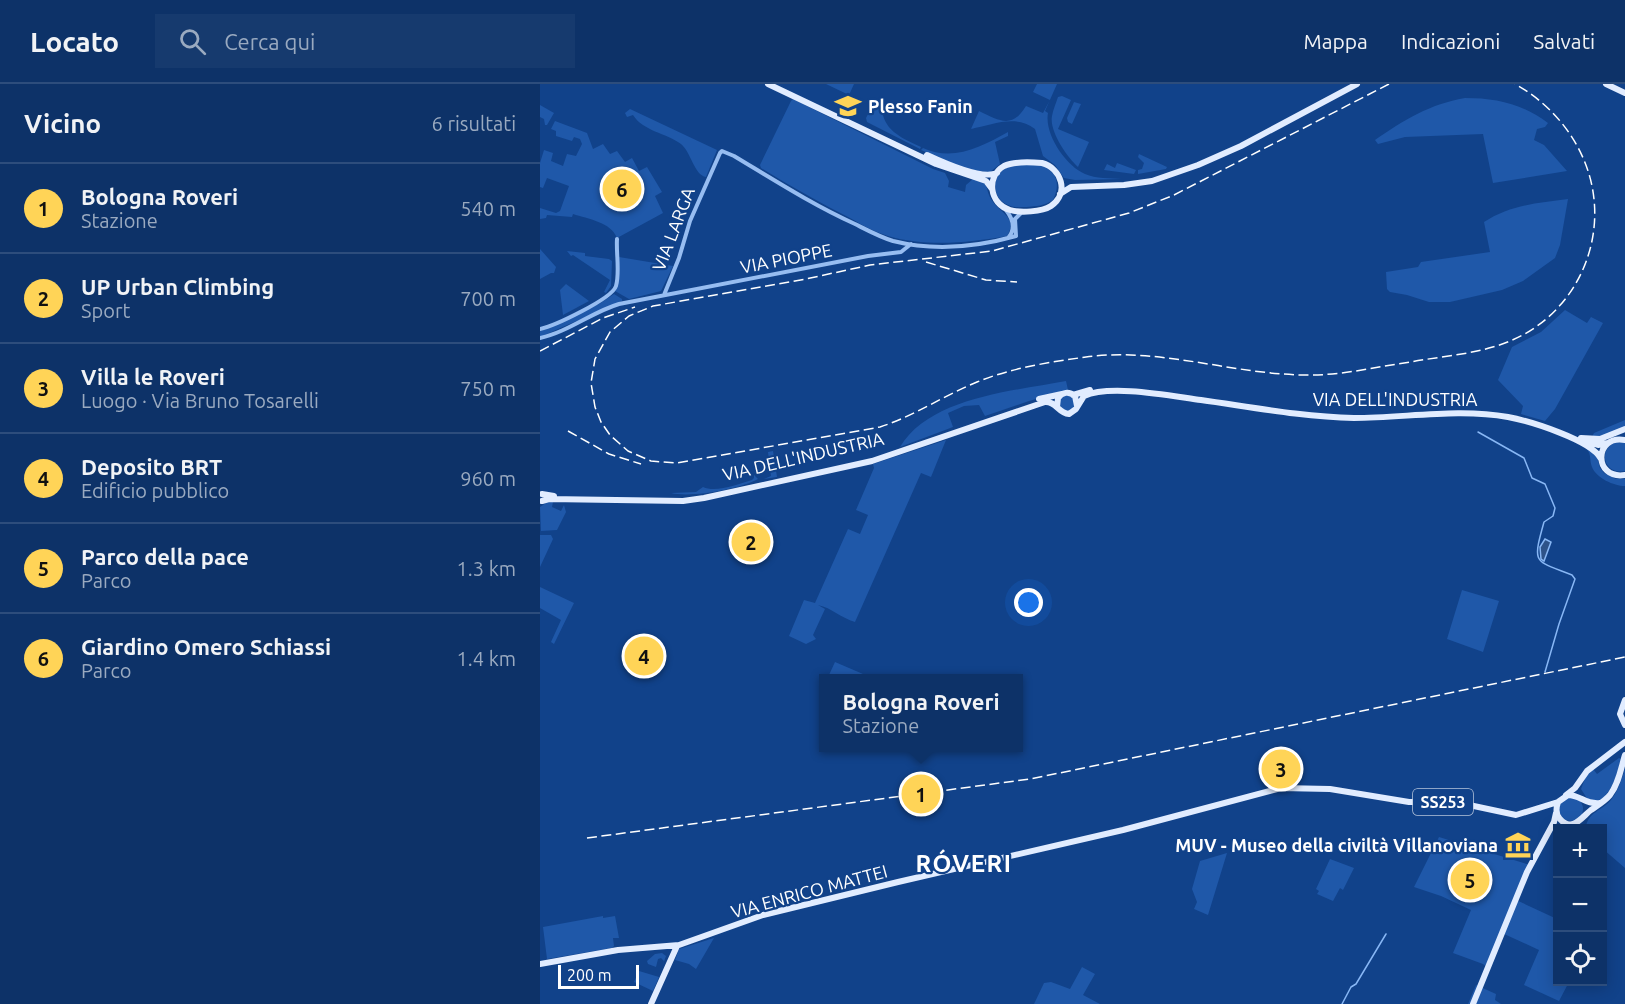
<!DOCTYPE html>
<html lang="it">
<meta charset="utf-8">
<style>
:root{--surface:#0d3268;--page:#163a6e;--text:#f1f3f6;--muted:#9aaac0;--line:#2d4d7c;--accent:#ffd457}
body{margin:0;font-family:Ubuntu,sans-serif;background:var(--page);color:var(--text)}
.controls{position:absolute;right:18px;bottom:18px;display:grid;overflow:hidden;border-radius:0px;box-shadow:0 3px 15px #0003}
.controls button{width:54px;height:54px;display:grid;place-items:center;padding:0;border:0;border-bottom:2px solid var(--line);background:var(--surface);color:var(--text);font:30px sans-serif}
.scale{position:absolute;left:18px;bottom:15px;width:81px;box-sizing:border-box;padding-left:6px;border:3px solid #fff;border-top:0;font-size:16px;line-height:21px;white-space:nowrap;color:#fff;-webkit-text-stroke:4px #11428a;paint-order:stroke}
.you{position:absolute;left:489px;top:519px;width:21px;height:21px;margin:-15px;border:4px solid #fff;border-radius:50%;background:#1a73e8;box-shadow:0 0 0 9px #1a73e833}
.badge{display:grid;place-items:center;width:39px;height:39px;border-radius:50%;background:var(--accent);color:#111;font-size:20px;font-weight:700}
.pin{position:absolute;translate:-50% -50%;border:3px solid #fff;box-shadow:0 2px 6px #0006}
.popup{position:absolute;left:279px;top:590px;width:204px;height:78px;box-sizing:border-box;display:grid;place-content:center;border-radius:0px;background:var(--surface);filter:drop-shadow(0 2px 4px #0005);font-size:20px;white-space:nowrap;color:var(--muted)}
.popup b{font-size:22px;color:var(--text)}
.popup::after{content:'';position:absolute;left:50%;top:100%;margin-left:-12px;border:12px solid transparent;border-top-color:var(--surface)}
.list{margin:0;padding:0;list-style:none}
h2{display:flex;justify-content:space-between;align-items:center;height:78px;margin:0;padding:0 24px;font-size:26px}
h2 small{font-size:20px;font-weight:400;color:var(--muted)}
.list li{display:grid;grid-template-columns:39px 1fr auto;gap:18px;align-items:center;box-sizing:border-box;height:90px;padding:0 24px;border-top:2px solid var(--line)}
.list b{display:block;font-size:22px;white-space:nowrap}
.list p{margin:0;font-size:20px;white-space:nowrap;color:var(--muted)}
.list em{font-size:20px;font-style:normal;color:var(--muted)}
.icon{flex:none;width:33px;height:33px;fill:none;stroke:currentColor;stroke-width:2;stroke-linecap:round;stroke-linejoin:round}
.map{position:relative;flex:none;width:1085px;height:920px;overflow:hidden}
header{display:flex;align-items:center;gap:36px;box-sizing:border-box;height:84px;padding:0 30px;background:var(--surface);border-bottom:2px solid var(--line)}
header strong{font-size:28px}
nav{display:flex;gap:33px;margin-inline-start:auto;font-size:21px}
.search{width:420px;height:54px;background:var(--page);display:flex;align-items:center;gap:15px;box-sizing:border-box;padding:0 21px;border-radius:0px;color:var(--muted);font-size:22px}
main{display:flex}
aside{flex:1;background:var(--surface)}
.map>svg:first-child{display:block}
</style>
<header>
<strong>Locato</strong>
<div class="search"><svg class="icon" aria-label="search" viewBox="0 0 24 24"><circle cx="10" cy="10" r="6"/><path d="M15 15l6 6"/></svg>Cerca qui</div>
<nav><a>Mappa</a><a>Indicazioni</a><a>Salvati</a></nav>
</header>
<main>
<aside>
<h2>Vicino<small>6 risultati</small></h2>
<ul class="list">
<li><span class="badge">1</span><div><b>Bologna Roveri</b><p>Stazione</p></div><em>540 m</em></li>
<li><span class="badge">2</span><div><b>UP Urban Climbing</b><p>Sport</p></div><em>700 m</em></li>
<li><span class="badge">3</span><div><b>Villa le Roveri</b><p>Luogo · Via Bruno Tosarelli</p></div><em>750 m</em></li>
<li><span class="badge">4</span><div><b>Deposito BRT</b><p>Edificio pubblico</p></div><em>960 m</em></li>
<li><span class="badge">5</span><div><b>Parco della pace</b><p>Parco</p></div><em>1.3 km</em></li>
<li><span class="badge">6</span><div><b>Giardino Omero Schiassi</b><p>Parco</p></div><em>1.4 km</em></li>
</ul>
</aside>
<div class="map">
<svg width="1085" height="920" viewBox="0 0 1085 920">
<rect width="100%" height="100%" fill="#11428a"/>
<path fill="#1f58a9" d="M286,0H314L309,11Z
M497,0H517L505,27L508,29C504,50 526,82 545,90C556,95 570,94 582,95L535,96L524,94L515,81L503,72L495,45C476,30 452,41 431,45L439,27C460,37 472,45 486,22L503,29L510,16L493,8Z
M522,12L531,16L518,45L549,58L538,83C527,73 509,47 512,32C513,26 516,19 518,13Z
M925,14C956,14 983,20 1008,39L1005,43L997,45L994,56L1004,61L1027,87L953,99L943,50L865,53L838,60L835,56C864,36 890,20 925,14Z
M253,15L393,85L405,89L409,97L408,103L425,108L426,101L433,95C451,99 444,102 451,115C458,128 479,133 467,152C428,159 386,163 348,152C335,148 322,141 310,134C280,119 250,102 221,84L220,81L251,17Z
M342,18C340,45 360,53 381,63L380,65L327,38L326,34L334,19L340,22Z
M534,18L541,20L532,40L528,38L527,34Z
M0,21L14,29L7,41H5L4,35L0,33Z
M90,25L177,66L166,93C154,91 151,68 141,60C126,49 103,47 93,31L87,33L85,29Z
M15,37L47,49L53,65L63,60L70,70L77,67L85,78L92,74L99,87L107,83L122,108L115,112L123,129L77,154C71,138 48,135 33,130L32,133L7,131L6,134L0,135V124L16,129L20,127L29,102L7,94L3,104L0,103V79L4,66L13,69L11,77L23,82L27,70L36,72L42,60L40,55L34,53L32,57L16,52V47L11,45Z
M468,48V52L455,58L460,80L450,88C427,88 402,75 381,66L383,64C413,78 441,63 468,48Z
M599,70L627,83L626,85L598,90V86L602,85L604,79L598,73Z
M577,79L596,86L594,90L564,86L567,80L575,84Z
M499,81C517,86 521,100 513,116C504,122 497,122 486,123C480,123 474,124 468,121C450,114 451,87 471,82C479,80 490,81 499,81Z
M1028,115L1020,161L1015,174L983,197L962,206L910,218H889L867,211L850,208L847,205L846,188L878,183L881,178L950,168L944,138C970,121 997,119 1028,115Z
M0,165L16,183L14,189H11L0,195Z
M27,167L45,169V172L69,175L72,177L71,202L66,209L64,208L70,196L33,171L31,172Z
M79,173L133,182L121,207L89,215L75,207L79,193Z
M26,200L49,217L23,231L20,206Z
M74,210L82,215V217L0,253V247L59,220Z
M1025,226L1047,239L1051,233L1063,239L1015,325L1005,337L981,330L983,322L958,296L972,263L1001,248Z
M526,297L528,306L489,317L445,332L439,321L424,322L408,329L413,343L360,363C390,313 474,307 526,297Z
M519 319a8 8 0 1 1 16 0a8 8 0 1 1-16 0Z
M1085,336V344L1051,355L1054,349Z
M406,356L391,393L381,389L315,538C301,534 292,524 278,521L285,525L273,551L276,555L266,560L249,552L264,516L275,519L308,445L320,450L328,431L316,426L334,384L333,380Z
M1076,358L1085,359V387C1064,391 1057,366 1076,358Z
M1046,364L1057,373L1060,384L1064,389L1076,395H1085V402C1074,402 1056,394 1052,383C1049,375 1052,371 1046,364Z
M233,367L237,393L224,395L231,392L228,368Z
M214,391L218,395C200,405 151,414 131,409L156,408L163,403C176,409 198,400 212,396L214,394Z
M9,417L13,418L12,423L21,427L24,421L26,428L17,446L1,447L0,423Z
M0,451H11L13,455L0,483Z
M0,503L34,519L14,560L11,558L21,536L0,524Z
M922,506L959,517L943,568L907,555Z
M295,578L330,593V594H296L289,591Z
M1079,674L1081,675C1077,691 1073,707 1059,717L1048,716L1041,705L1046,692L1053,685L1057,690Z
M1085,684V784L1063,765L1062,744H1046C1047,728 1062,727 1071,716C1078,707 1082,695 1085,684Z
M1019 725a12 12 0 1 1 24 0a12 12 0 1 1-24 0Z
M899,753L990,781L974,815L1017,835V869L1015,874L1017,876V898H1029L1019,917L984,901L999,866L962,849L947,883L943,880L913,869L931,826L901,812L874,803Z
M687,769L668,831L654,825L657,818L652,805L660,777Z
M790,775L814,784L803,806L800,804L793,817L777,810L779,807L776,805Z
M63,832V834L75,832L79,854H73L74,862L72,864L7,875L3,843Z
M174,854L156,885L149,880L135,876L139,865Z
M122,869L126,872L122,883L124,877L121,874L118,875L116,883L108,880L107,877L115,870Z
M542,883L555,890L543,911L560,920H494L504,899L511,898L530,905Z
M99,887L119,893L113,907L94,898Z
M936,901L956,910L955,916L961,920H928Z"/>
<path fill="#2e5389" stroke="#88b7f5" stroke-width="1.5" d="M1005,455L1011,458L1004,477L1001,475L1000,463Z"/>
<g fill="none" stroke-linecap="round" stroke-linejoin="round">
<path stroke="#88b7f5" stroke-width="1.5" d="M938,348L984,374L992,394L1005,400L1015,424L1013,432L1004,438C992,481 994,476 1032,491L1035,495L1019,540L1005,588
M802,920L811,903L816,900L846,850"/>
<path stroke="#97bdf1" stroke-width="4" d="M466,126C473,135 476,145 468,154
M476,152L475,135L481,129
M124,211L139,174L150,137L180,69L182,67L194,72C234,96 273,121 315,140C327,146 340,153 353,157C393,167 437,163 476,152
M0,245C14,242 72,215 76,202C80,188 76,170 77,155
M0,254C28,248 52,228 79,220L328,172L361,168L371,160"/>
<path stroke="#e1ecff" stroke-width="6" d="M228,0L396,80L446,97L452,105
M1066,0L1085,9
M387,71C402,78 442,96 457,89
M502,79C521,84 530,109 511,122C502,128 480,129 470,126C449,120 446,92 464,82C474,77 490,78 502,79Z
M520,110L531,103L584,101L612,97L658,81L701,62L817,0
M533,311L550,306
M499,315L522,310
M517,323L518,314C522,308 529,307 535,312L537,322
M1041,354L1060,355L1085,345
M1085,356C1054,350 1053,396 1085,391
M1048,358L1058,361L1068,359
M2,410L14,412
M2,417L9,415L143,417L164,414L332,377L505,318C516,317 518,329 529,330L536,325L544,312C570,300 631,312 661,316C711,323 763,333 814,334C865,334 918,324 968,333C989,337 1052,356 1061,375
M1085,616L1080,630L1085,641
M1026,711L1035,704L1047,687L1085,658
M1060,719C1046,721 1040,711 1028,711L1018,718C1016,724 1015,730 1020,735C1032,749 1042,733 1051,726C1058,721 1065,717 1070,711C1079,699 1081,684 1085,671
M0,880L78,866L139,861L223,831L358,798L583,746L741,704L790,705L869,718H915L976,731L1018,718
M111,920L137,862
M933,920L987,788L1014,738L1016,729"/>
<path stroke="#fff" stroke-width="1.5" stroke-dasharray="10 4.5" stroke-linecap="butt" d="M849,0L634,111L589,129L452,167L330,181L266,195L113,222L89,232L70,248L55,275L51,299L55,323L61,338L70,351L88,367L111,377L137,379L340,343C374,332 403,312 437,298C471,284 510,278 546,273C619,263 691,290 764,291C800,292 835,283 870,278C903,272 939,270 970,257C1031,232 1065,166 1052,102C1043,58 1013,21 975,0
M386,178L446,196L477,198
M0,267L63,234L95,223
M28,347L69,370L101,380
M47,754L490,695L1085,573"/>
</g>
<defs>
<g id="university-bare" transform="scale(2.07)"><path d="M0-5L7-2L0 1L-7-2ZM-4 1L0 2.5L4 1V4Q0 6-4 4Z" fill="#ffd457" stroke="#11428a" stroke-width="2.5" paint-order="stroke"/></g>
<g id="museum-bare" transform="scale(2.07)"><path d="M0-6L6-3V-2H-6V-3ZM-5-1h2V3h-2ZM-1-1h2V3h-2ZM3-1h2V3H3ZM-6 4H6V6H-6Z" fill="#ffd457" stroke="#11428a" stroke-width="2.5" paint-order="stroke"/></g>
</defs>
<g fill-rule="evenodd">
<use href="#university-bare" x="308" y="22"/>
<use href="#museum-bare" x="978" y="761"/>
</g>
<g text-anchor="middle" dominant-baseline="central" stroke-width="4.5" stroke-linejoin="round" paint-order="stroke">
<rect fill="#11428a" stroke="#b8c6dc" stroke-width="1.5" x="873" y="705" width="60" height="26" rx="4.5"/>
<g font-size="16" font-weight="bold" fill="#fff">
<text x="903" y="718">SS253</text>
</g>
<g font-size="18" font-weight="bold" fill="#fff" stroke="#11428a" text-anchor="start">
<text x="328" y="22">Plesso Fanin</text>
<text x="958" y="761" text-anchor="end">MUV - Museo della civiltà Villanoviana</text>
</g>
<g font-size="18" fill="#fff" stroke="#11428a">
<text transform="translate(133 145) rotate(-69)">VIA LARGA</text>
<text transform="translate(246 174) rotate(-11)">VIA PIOPPE</text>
<text x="855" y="315">VIA DELL'INDUSTRIA</text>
<text transform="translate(263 372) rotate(-13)">VIA DELL'INDUSTRIA</text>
<text transform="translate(269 807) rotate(-15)">VIA ENRICO MATTEI</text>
</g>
<g font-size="24" font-weight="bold" letter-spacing="1.5" fill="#fff" stroke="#11428a">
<text x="424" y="779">RÓVERI</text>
</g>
</g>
</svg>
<div class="controls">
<button>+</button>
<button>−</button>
<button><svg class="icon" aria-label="locate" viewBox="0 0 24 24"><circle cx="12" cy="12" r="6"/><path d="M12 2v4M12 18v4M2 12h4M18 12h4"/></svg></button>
</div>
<div class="scale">200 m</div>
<div class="you"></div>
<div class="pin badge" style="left:381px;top:710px">1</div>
<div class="popup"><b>Bologna Roveri</b>Stazione</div>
<div class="pin badge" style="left:211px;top:458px">2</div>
<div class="pin badge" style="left:741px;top:685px">3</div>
<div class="pin badge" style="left:104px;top:572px">4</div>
<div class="pin badge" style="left:930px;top:796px">5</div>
<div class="pin badge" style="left:82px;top:105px">6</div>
</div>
</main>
